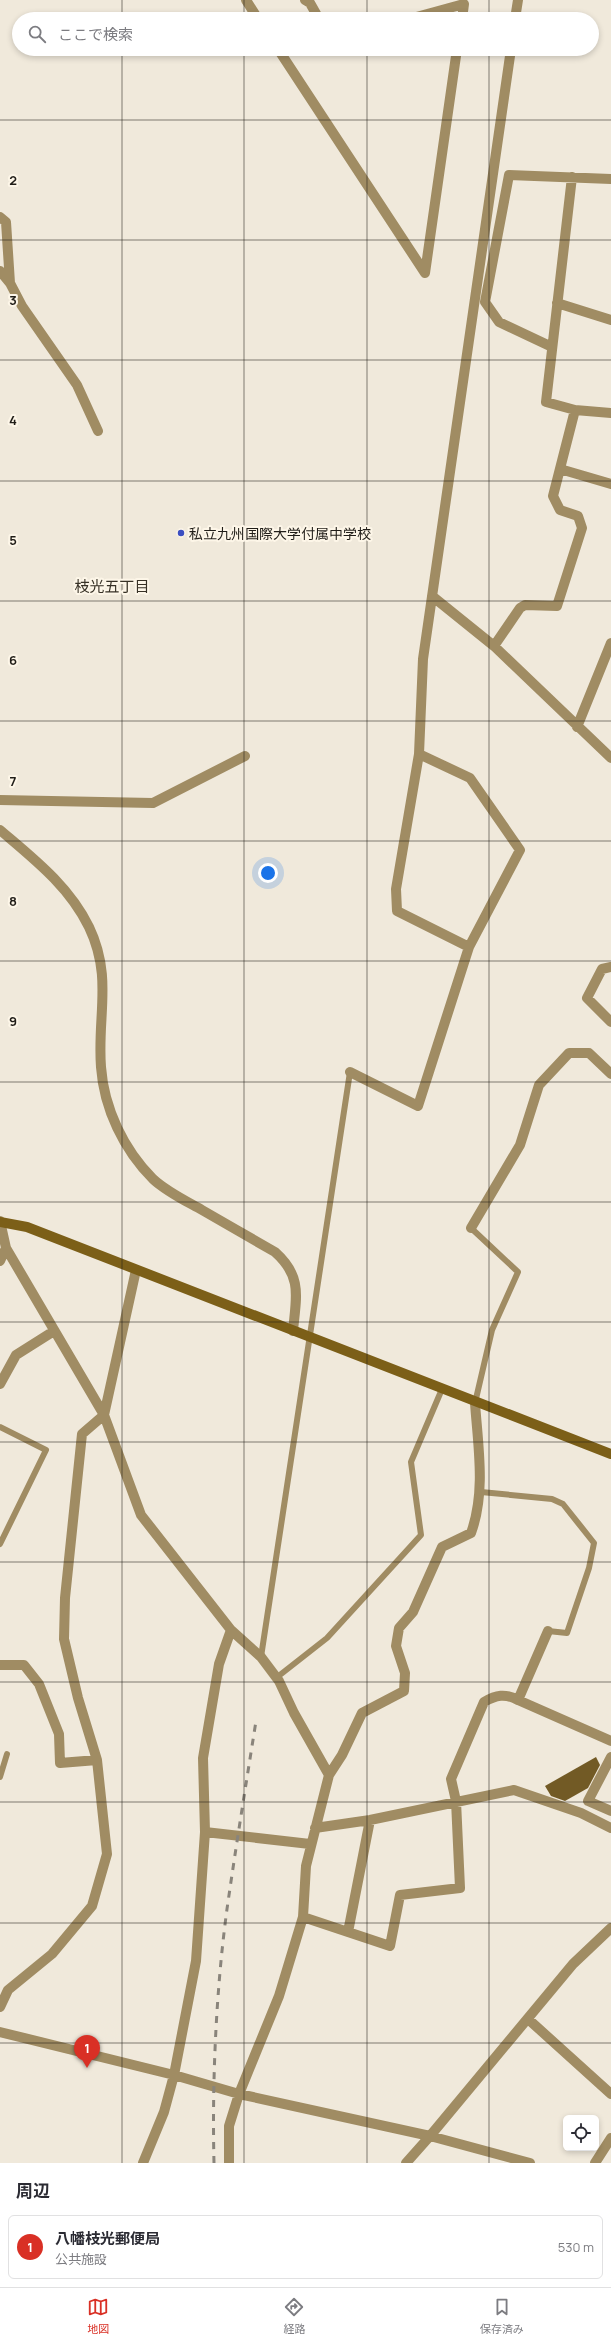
<!DOCTYPE html>
<html lang="ja">
<meta charset="utf-8">
<style>
:root{--surface:#fff;--page:#f2f2f3;--text:#2b2b33;--muted:#7c7c81;--line:#e1e1e2;--accent:#d93025}
body{margin:0;font-family:Manrope,"Noto Sans JP",sans-serif;background:var(--page);color:var(--text)}
.controls{position:absolute;right:12px;bottom:12px;display:grid;overflow:hidden;border-radius:6px;box-shadow:0 2px 6px #0003}
.controls button{width:36px;height:36px;display:grid;place-items:center;padding:0;border:0;border-bottom:1px solid var(--line);background:var(--surface);color:var(--text);font:20px sans-serif}
.you{position:absolute;left:268px;top:873px;width:14px;height:14px;margin:-10px;border:3px solid #fff;border-radius:50%;background:#1a73e8;box-shadow:0 0 0 6px #1a73e833}
.badge{display:grid;place-items:center;width:26px;height:26px;border-radius:50%;background:var(--accent);color:#fff;font-size:13px;font-weight:700}
.pin{position:absolute;translate:-50% -33px;filter:drop-shadow(0 1px 2px #0008)}
.pin::after{content:'';position:absolute;top:21px;width:14px;height:12px;background:inherit;clip-path:polygon(0 0,100% 0,50% 100%)}
.list{margin:0;padding:0;list-style:none}
h2{display:flex;justify-content:space-between;align-items:center;height:52px;margin:0;padding:0 16px;font-size:17px}
h2 small{font-size:13px;font-weight:400;color:var(--muted)}
.list li{display:grid;grid-template-columns:26px 1fr auto;gap:12px;align-items:center;box-sizing:border-box;height:64px;margin:0 8px 8px;padding:0 8px;border:1px solid var(--line);border-radius:6px}
.list b{display:block;font-size:15px;white-space:nowrap}
.list p{margin:0;font-size:13px;white-space:nowrap;color:var(--muted)}
.list em{font-size:13px;font-style:normal;color:var(--muted)}
.icon{flex:none;width:22px;height:22px;fill:none;stroke:currentColor;stroke-width:2;stroke-linecap:round;stroke-linejoin:round}
.map{position:relative;flex:none;width:611px;height:2163px;overflow:hidden}
.search{position:absolute;background:var(--surface);box-shadow:0 2px 6px #0003;left:12px;right:12px;top:12px;height:44px;display:flex;align-items:center;gap:10px;box-sizing:border-box;padding:0 14px;border-radius:22px;color:var(--muted);font-size:15px}
.sheet{height:124px;background:var(--surface)}
nav{display:flex;justify-content:space-around;align-items:center;box-sizing:border-box;height:56px;border-top:1px solid var(--line);background:var(--surface);font-size:11px;color:var(--muted)}
nav a{display:grid;justify-items:center;gap:2px}
nav .on{color:var(--accent)}
.map>svg:first-child{display:block}
</style>
<div class="map">
<svg width="611" height="2163" viewBox="0 0 611 2163">
<rect width="100%" height="100%" fill="#f0e9db"/>
<path fill="#725a25" d="M596,1757L600,1765L588,1788L565,1801L551,1796L545,1786Z"/>
<g fill="none" stroke-linecap="round" stroke-linejoin="round">
<path stroke="#a08c63" stroke-width="6" d="M471,1228L518,1272L492,1330L475,1403
M0,1427L46,1450L0,1544
M481,1492L552,1499L563,1504L594,1543L589,1568L567,1633L548,1631
M261,1657L350,1072
M276,1678L327,1638L421,1535L411,1462L442,1389
M0,1777L7,1754"/>
<path stroke="#a08c63" stroke-width="10" d="M246,0L258,19
M305,0L310,3L319,19
M409,19L464,4L462,19
M515,19L518,0
M278,49L425,273
M572,177L546,402L575,410L611,413
M0,217L6,222L10,283
M0,271L10,283L22,306L77,385L98,431
M425,273L457,49
M557,303L611,320
M552,347L499,322L485,302L509,175L611,179
M560,469L611,484
M432,596L494,646L611,758
M494,646L520,608L525,605L557,606L582,528L578,516L560,510L553,496L575,410
M577,727L611,643
M0,800L153,803L245,756
M0,830C34,859 69,886 89,927C113,977 97,1016 101,1067C104,1109 124,1150 153,1179C167,1192 186,1201 202,1210C226,1224 251,1238 275,1252C303,1277 296,1297 293,1331
M469,947L397,911L396,889L419,754L423,659L511,49
M611,967L602,969L587,998L611,1022
M350,1072L418,1106L469,947L520,850L470,778L419,754
M0,1221L6,1248L104,1415L141,1515L231,1630L261,1657L279,1681L294,1713L329,1775
M471,1228L520,1145L539,1085L569,1053H589L611,1074
M0,1261L6,1248
M0,1384L16,1355L54,1331
M548,1631L518,1700L611,1741
M0,1665H24L39,1684L59,1734L60,1763L97,1760
M611,1757L588,1801L611,1811
M315,1828L370,1820L514,1790L581,1813L611,1828
M205,1832L310,1844
M303,1917L390,1946L400,1895L460,1888L456,1801L451,1779L484,1702C496,1695 505,1693 518,1700
M348,1932L370,1820
M0,2007L8,1990L52,1954L92,1906L107,1854L97,1760L78,1698L64,1639L65,1598L82,1434L104,1415L136,1270
M528,2019L611,2094
M0,2032L174,2075L239,2094L430,2136L530,2163
M143,2163L164,2112L174,2075L196,1961L205,1832L203,1758L219,1664L231,1630
M229,2163V2126L239,2094L279,1996L303,1917L306,1866L329,1775L342,1755L362,1713L404,1691L405,1673L396,1646L399,1628L413,1612L442,1547L471,1533C486,1492 478,1446 475,1403
M406,2163L430,2136L573,1964L611,1928
M595,2163L611,2138"/>
<path stroke="#7c5f18" stroke-width="10" d="M0,1222L27,1227L611,1454"/>
<path stroke="#89847b" stroke-width="3" stroke-dasharray="7 7" stroke-linecap="butt" d="M214,2163C212,2082 216,1990 227,1909C236,1846 246,1784 256,1721"/>
</g>
<path fill="none" stroke="#201d18" stroke-width="1" stroke-opacity="0.55" d="M122,0V19M244,0V19M367,0V19M489,0V19M122,49V2163M244,49V2163M367,49V2163M489,49V2163M0,120H611M0,240H611M0,360H611M0,481H611M0,601H611M0,721H611M0,841H611M0,961H611M0,1082H611M0,1202H611M0,1322H611M0,1442H611M0,1562H611M0,1682H611M0,1802H611M0,1923H611M0,2043H611"/>
<circle fill="#3b4ec1" stroke="#fdf6e8" stroke-width="1.5" cx="181" cy="533" r="4"/>
<g text-anchor="middle" dominant-baseline="central" stroke-width="4" stroke-linejoin="round" paint-order="stroke">
<g font-size="14" fill="#201d18" stroke="#fdf6e8" text-anchor="start">
<text x="189" y="533">私立九州国際大学付属中学校</text>
</g>
<g font-size="15" fill="#373126" stroke="#fdf6e8">
<text x="112" y="586">枝光五丁目</text>
</g>
</g>
<g font-size="13" text-anchor="middle" font-weight="bold" fill="#201d18" stroke="#fdf6e8" stroke-width="4" stroke-linejoin="round" paint-order="stroke">
<text x="13" y="185">2</text>
<text x="13" y="305">3</text>
<text x="13" y="425">4</text>
<text x="13" y="545">5</text>
<text x="13" y="665">6</text>
<text x="13" y="786">7</text>
<text x="13" y="906">8</text>
<text x="13" y="1026">9</text>
</g>
</svg>
<div class="controls">
<button><svg class="icon" aria-label="locate" viewBox="0 0 24 24"><circle cx="12" cy="12" r="6"/><path d="M12 2v4M12 18v4M2 12h4M18 12h4"/></svg></button>
</div>
<div class="you"></div>
<div class="pin badge" style="left:87px;top:2068px">1</div>
<div class="search"><svg class="icon" aria-label="search" viewBox="0 0 24 24"><circle cx="10" cy="10" r="6"/><path d="M15 15l6 6"/></svg>ここで検索</div>
</div>
<section class="sheet">
<h2>周辺<small></small></h2>
<ul class="list">
<li><span class="badge">1</span><div><b>八幡枝光郵便局</b><p>公共施設</p></div><em>530 m</em></li>
</ul>
</section>
<nav>
<a class="on"><svg class="icon" aria-label="map" viewBox="0 0 24 24"><path d="M3 6l6-2 6 2 6-2v14l-6 2-6-2-6 2zM9 4v14M15 6v14"/></svg>地図</a>
<a><svg class="icon" aria-label="directions" viewBox="0 0 24 24"><path d="M12 3l9 9-9 9-9-9zM9 14v-3h6M13 9l2 2-2 2"/></svg>経路</a>
<a><svg class="icon" aria-label="saved" viewBox="0 0 24 24"><path d="M7 4h10v16l-5-4-5 4z"/></svg>保存済み</a>
</nav>
